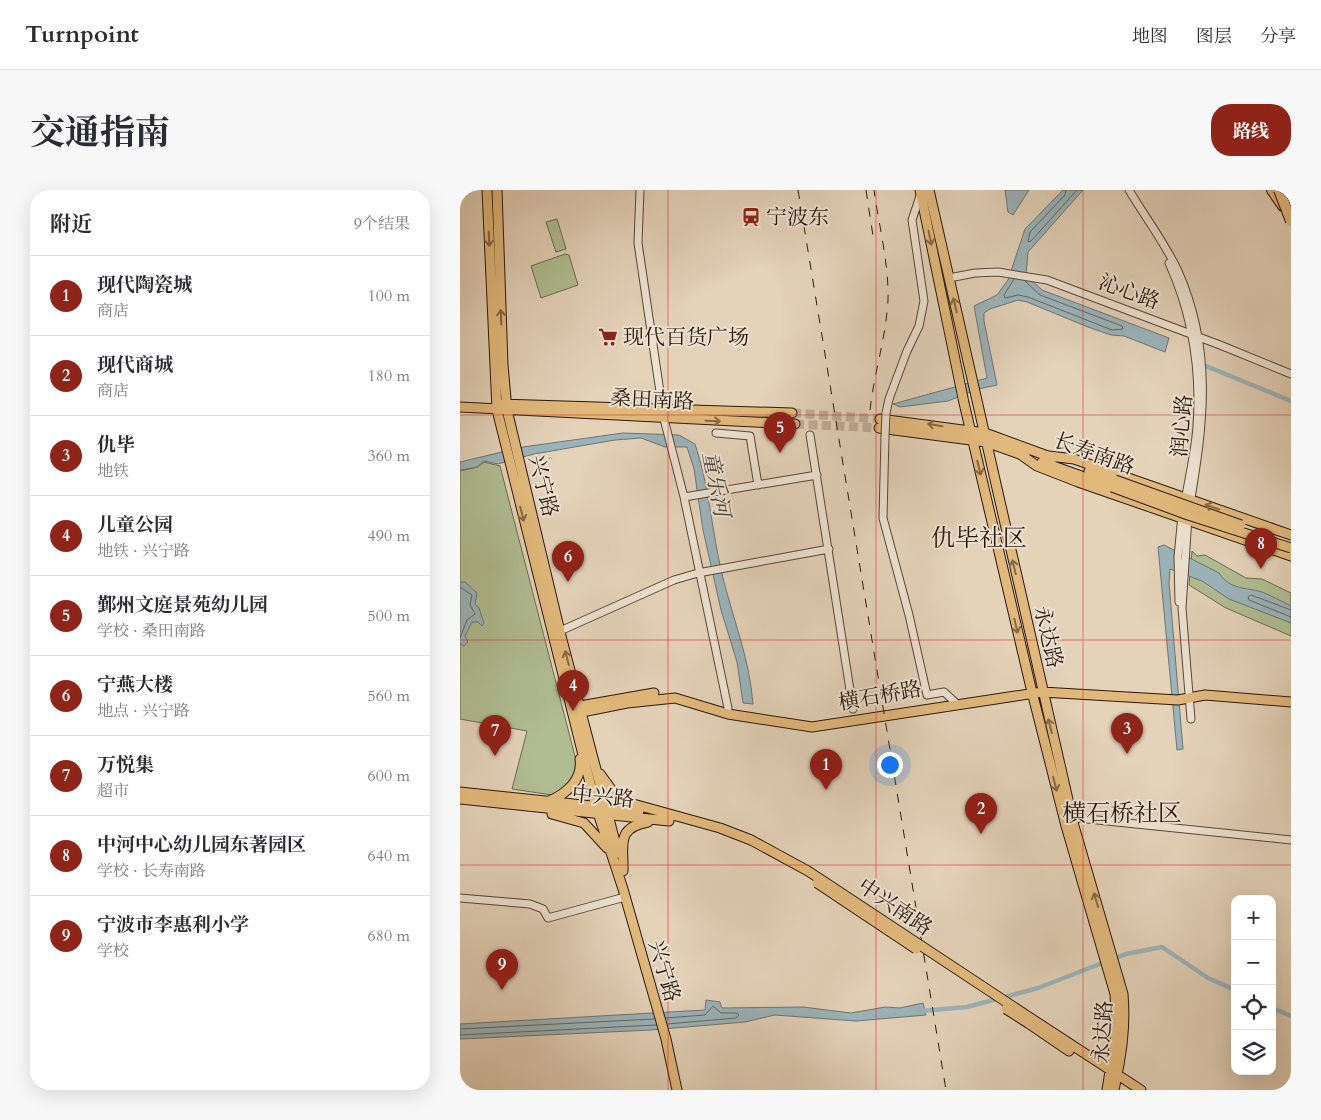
<!DOCTYPE html>
<html lang="zh">
<meta charset="utf-8">
<style>
:root{--surface:#fff;--page:#f7f7f7;--text:#2b2b33;--muted:#7c7c81;--line:#e1e1e2;--accent:#8f2418}
body{margin:0;font-family:Cardo,"Noto Serif SC",serif;background:var(--page);color:var(--text)}
.controls{position:absolute;right:15px;bottom:15px;display:grid;overflow:hidden;border-radius:10px;box-shadow:0 5px 20px #0002}
.controls button{width:45px;height:45px;display:grid;place-items:center;padding:0;border:0;border-bottom:1px solid var(--line);background:var(--surface);color:var(--text);font:25px sans-serif}
.you{position:absolute;left:429px;top:574px;width:18px;height:18px;margin:-12px;border:4px solid #fff;border-radius:50%;background:#1a73e8;box-shadow:0 0 0 8px #1a73e833}
.badge{display:grid;place-items:center;width:32px;height:32px;border-radius:50%;background:var(--accent);color:#fff;font-size:16px;font-weight:700}
.pin{position:absolute;translate:-50% -41px;filter:drop-shadow(0 1px 2px #0008)}
.pin::after{content:'';position:absolute;top:26px;width:18px;height:15px;background:inherit;clip-path:polygon(0 0,100% 0,50% 100%)}
.list{margin:0;padding:0;list-style:none}
h2{display:flex;justify-content:space-between;align-items:center;height:65px;margin:0;padding:0 20px;font-size:21px}
h2 small{font-size:16px;font-weight:400;color:var(--muted)}
.list li{display:grid;grid-template-columns:32px 1fr auto;gap:15px;align-items:center;box-sizing:border-box;height:80px;padding:0 20px;border-top:1px solid var(--line)}
.list b{display:block;font-size:19px;white-space:nowrap}
.list p{margin:0;font-size:16px;white-space:nowrap;color:var(--muted)}
.list em{font-size:16px;font-style:normal;color:var(--muted)}
.icon{flex:none;width:28px;height:28px;fill:none;stroke:currentColor;stroke-width:2;stroke-linecap:round;stroke-linejoin:round}
.map{position:relative;flex:none;width:831px;height:900px;overflow:hidden;border-radius:20px}
header{display:flex;align-items:center;gap:30px;box-sizing:border-box;height:70px;padding:0 25px;background:var(--surface);border-bottom:1px solid var(--line)}
header strong{font-size:24px}
nav{display:flex;gap:28px;margin-inline-start:auto;font-size:18px}
.intro{display:flex;align-items:center;justify-content:space-between;box-sizing:border-box;height:120px;padding:0 30px}
h1{margin:0;font-size:35px}
.button{padding:12px 22px;border-radius:20px;background:var(--accent);color:#fff;font-size:18px;font-weight:700}
main{display:flex;gap:30px;padding:0 30px}
aside{flex:1;background:var(--surface);border-radius:20px;box-shadow:0 5px 20px #0002}
.map>svg:first-child{display:block}
</style>
<header>
<strong>Turnpoint</strong>
<nav><a>地图</a><a>图层</a><a>分享</a></nav>
</header>
<div class="intro"><h1>交通指南</h1><a class="button">路线</a></div>
<main>
<aside>
<h2>附近<small>9个结果</small></h2>
<ul class="list">
<li><span class="badge">1</span><div><b>现代陶瓷城</b><p>商店</p></div><em>100 m</em></li>
<li><span class="badge">2</span><div><b>现代商城</b><p>商店</p></div><em>180 m</em></li>
<li><span class="badge">3</span><div><b>仇毕</b><p>地铁</p></div><em>360 m</em></li>
<li><span class="badge">4</span><div><b>儿童公园</b><p>地铁 · 兴宁路</p></div><em>490 m</em></li>
<li><span class="badge">5</span><div><b>鄞州文庭景苑幼儿园</b><p>学校 · 桑田南路</p></div><em>500 m</em></li>
<li><span class="badge">6</span><div><b>宁燕大楼</b><p>地点 · 兴宁路</p></div><em>560 m</em></li>
<li><span class="badge">7</span><div><b>万悦集</b><p>超市</p></div><em>600 m</em></li>
<li><span class="badge">8</span><div><b>中河中心幼儿园东著园区</b><p>学校 · 长寿南路</p></div><em>640 m</em></li>
<li><span class="badge">9</span><div><b>宁波市李惠利小学</b><p>学校</p></div><em>680 m</em></li>
</ul>
</aside>
<div class="map">
<svg width="831" height="900" viewBox="0 0 831 900">
<rect width="100%" height="100%" fill="#e4d2b9"/>
<filter id="stains"><feTurbulence type="fractalNoise" baseFrequency=".004" numOctaves="4"/><feColorMatrix values="0 0 0 0 .2 0 0 0 0 .09 0 0 0 0 .02 0 0 0 .5 -.17"/></filter>
<radialGradient id="worn" r=".72"><stop offset=".6" stop-color="#630" stop-opacity="0"/><stop offset="1" stop-color="#630" stop-opacity=".3"/></radialGradient>
<path fill="#b0bd92" stroke="#6d6a4e" d="M97,29L106,59L96,62L86,32Z
M105,64L109,65L118,95L81,108L71,76Z
M24,272L40,276L117,574C120,589 121,600 105,607L52,599L67,541L0,529V281L18,277Z
M732,361L737,366L745,365L786,388L802,389L831,403V446L766,418L729,395Z"/>
<path fill="#9bb4bb" stroke="#6e7575" d="M545,0H569L553,25L548,22Z
M603,0H623L568,62L566,85L582,100L709,148L705,162L664,146L651,145L628,137L567,112L558,110L530,119L524,123V131L537,195L518,199L488,211L440,217L433,214L527,188L514,116L537,105L548,90L565,39Z
M163,243L219,245L235,254C249,295 252,342 262,384C272,426 290,470 293,514L283,513L277,472L261,420L243,340L234,279L227,257H205L181,248L155,250L74,264L38,274L24,271L17,277L0,280V272L63,257Z
M704,355L759,383C770,400 785,397 802,402C812,406 821,411 831,416V433L769,409L742,391L710,379L709,393L723,559L717,560L698,357Z
M0,392H5L17,403L15,414L19,418L24,433L22,436L18,432H12L5,446L8,452L4,456L0,454Z
M246,810L260,812L262,818L343,817L391,823L425,817L440,818L463,813L466,825L396,831L315,825L285,832L191,840L0,849V834L245,820Z"/>
<g fill="none" stroke-linecap="round" stroke-linejoin="round">
<path stroke="#626663" stroke-width="1" d="M606,0L605,5L570,42L568,52L571,51L617,0
M554,89L544,105L545,108L558,105L568,107L652,140L663,139L662,136L580,105L565,91
M0,397L12,405L10,415L15,424L7,430L0,448
M831,420L791,405L788,407L789,410L831,427
M206,828L245,825L253,816L261,823H276L279,825L276,828L207,834
M0,839L194,829
M0,845L196,835"/>
<path stroke="#9bb4bb" stroke-width="4.5" d="M741,174L831,211
M652,769L666,764L702,757L748,788L775,800
M812,818L831,826
M461,821L507,817L578,798L645,772"/>
<path stroke="#bfad96" stroke-width="9" stroke-dasharray="9 4.5" stroke-linecap="butt" d="M332,223L420,229
M335,234L419,238"/>
<g stroke="#584636" stroke-width="9">
<path id="minor" d="M180,0L178,53L204,229L224,307L268,518
M669,0C685,27 705,53 718,81C753,160 744,232 730,314
M709,73C732,124 741,181 737,237C735,262 729,287 725,312
M489,88L515,83L538,82L587,90L760,155L831,184
M426,223L429,209L447,161L459,136L464,111L452,30L461,3
M256,243L290,246L298,295
M350,245L393,519
M425,247L423,328L449,425L467,505L484,502L495,512
M224,307L357,285
M728,327L722,418L731,529
M719,412L718,367L722,325
M100,441L214,390L238,383L369,359
M608,627L831,650
M0,708L70,714L83,719L88,728L165,707"/>
</g>
<g stroke="#2a170b" stroke-width="11">
<path id="major" d="M27,0L37,220L136,617L163,699L206,849L217,900
M37,0L43,175L47,220L102,450L158,663
M460,0L504,213L571,498L606,636L655,804L657,837L647,900
M469,0L614,636L663,804C666,838 661,867 654,900
M827,0L831,18
M43,214L332,223
M0,217L335,234
M420,229L525,243L593,268
M419,238L526,252L565,266
M560,264L577,276L618,292L831,366
M589,266L614,269L831,345
M582,272L652,297
M629,281L655,290
M120,516L194,503
M122,522L167,513L215,508L268,524L352,537L582,502L718,510L745,505L831,512
M140,584L153,602L166,612L260,638L291,650
M0,602L179,621
M0,609L209,631
M89,611C106,604 123,590 120,569
M92,624L124,633L147,658
M163,681C164,656 155,638 188,632
M572,829L681,900
M568,833L609,861"/>
</g>
<g stroke="#2a170b" stroke-width="12">
<path id="highway" d="M812,0L823,16"/>
</g>
<use href="#minor" stroke="#ede2d2" stroke-width="7"/>
<use href="#major" stroke="#e2b97c" stroke-width="9"/>
<use href="#highway" stroke="#e2b97c" stroke-width="10"/>
<path stroke="#2a170b" stroke-width="1" stroke-dasharray="9 9" stroke-linecap="butt" d="M338,0L486,900
M406,0L413,46
M410,220C414,183 426,148 428,110C429,74 419,36 414,0"/>
<g stroke="#584636" stroke-width="9" stroke-linecap="butt">
<path id="minor-bridge" d="M425,247L426,223"/>
</g>
<g stroke="#2a170b" stroke-width="11" stroke-linecap="butt">
<path id="major-bridge" d="M655,290L781,335
M652,297L728,325L831,358
M291,650L348,681L572,829
M357,693L456,759
M546,819L568,833"/>
</g>
<g stroke="#2a170b" stroke-width="12" stroke-linecap="butt">
<path id="highway-bridge" d="M819,0L831,31"/>
</g>
<use href="#minor-bridge" stroke="#ede2d2" stroke-width="7"/>
<use href="#major-bridge" stroke="#e2b97c" stroke-width="9"/>
<use href="#highway-bridge" stroke="#e2b97c" stroke-width="10"/>
</g>
<defs><path id="oneway-shaft" d="M-6 0H5M1.5-3L5.5 0L1.5 3" fill="none" stroke-width="1.6" stroke-linecap="round" stroke-linejoin="round" transform="scale(1.25)"/></defs>
<g stroke="#866844">
<use href="#oneway-shaft" transform="translate(470 48) rotate(79)"/>
<use href="#oneway-shaft" transform="translate(29 49) rotate(88)"/>
<use href="#oneway-shaft" transform="translate(495 115) rotate(-103)"/>
<use href="#oneway-shaft" transform="translate(41 127) rotate(-92)"/>
<use href="#oneway-shaft" transform="translate(253 231) rotate(2)"/>
<use href="#oneway-shaft" transform="translate(475 235) rotate(-171)"/>
<use href="#oneway-shaft" transform="translate(519 278) rotate(77)"/>
<use href="#oneway-shaft" transform="translate(752 317) rotate(-161)"/>
<use href="#oneway-shaft" transform="translate(62 324) rotate(76)"/>
<use href="#oneway-shaft" transform="translate(554 377) rotate(-103)"/>
<use href="#oneway-shaft" transform="translate(556 436) rotate(77)"/>
<use href="#oneway-shaft" transform="translate(107 468) rotate(-105)"/>
<use href="#oneway-shaft" transform="translate(590 536) rotate(-104)"/>
<use href="#oneway-shaft" transform="translate(595 594) rotate(76)"/>
<use href="#oneway-shaft" transform="translate(636 710) rotate(-107)"/>
</g>
<path fill="none" stroke="#d62828" stroke-width="1" stroke-opacity="0.55" d="M208,0V900M416,0V900M623,0V900M0,225H831M0,450H831M0,675H831"/>
<defs>
<g id="station-bare" transform="scale(1.5)"><path d="M-3-6H3Q5-6 5-4V2Q5 4 3 4L4.5 6H3L1.5 4h-3L-3 6H-4.5L-3 4Q-5 4-5 2V-4Q-5-6-3-6ZM-3.5-4v3h7v-3ZM-3.5 1v1.5H-2V1ZM2 1v1.5H3.5V1Z" fill="#8f2418" stroke="#ede2d2" stroke-width="2.5" paint-order="stroke"/></g>
<g id="supermarket-bare" transform="scale(1.5)"><path d="M-6-5.5h2.5l.6 2H6L4.5 2H-2.5L-4.4-4H-6ZM-1.5 3.2a1.3 1.3 0 1 0 .1 0ZM3 3.2a1.3 1.3 0 1 0 .1 0Z" fill="#8f2418" stroke="#ede2d2" stroke-width="2.5" paint-order="stroke"/></g>
</defs>
<g fill-rule="evenodd">
<use href="#station-bare" x="291" y="27"/>
<use href="#supermarket-bare" x="148" y="147"/>
</g>
<g text-anchor="middle" dominant-baseline="central" stroke-width="4" stroke-linejoin="round" paint-order="stroke">
<g font-size="21" fill="#2a170b" stroke="#ede2d2" text-anchor="start">
<text x="306" y="27">宁波东</text>
<text x="163" y="147">现代百货广场</text>
</g>
<g font-size="21" fill="#2a170b" stroke="#ede2d2">
<text transform="translate(669 102) rotate(20)">沁心路</text>
<text transform="translate(192 210) rotate(3)">桑田南路</text>
<text transform="translate(722 236) rotate(-85)">润心路</text>
<text transform="translate(634 264) rotate(20)">长寿南路</text>
<text transform="translate(83 296) rotate(76)">兴宁路</text>
<text transform="translate(588 447) rotate(77)">永达路</text>
<text transform="translate(420 506) rotate(-10)">横石桥路</text>
<text transform="translate(143 607) rotate(6)">中兴路</text>
<text transform="translate(435 717) rotate(34)">中兴南路</text>
<text transform="translate(204 781) rotate(74)">兴宁路</text>
<text transform="translate(643 842) rotate(-86)">永达路</text>
</g>
<g font-size="22" font-style="italic" fill="#4c4640" stroke="#ede2d2">
<text transform="translate(256 294) rotate(79)">童乐河</text>
</g>
<g font-size="24" fill="#2a170b" stroke="#ede2d2">
<text x="519" y="348">仇毕社区</text>
<text x="662" y="623">横石桥社区</text>
</g>
</g>
<rect width="100%" height="100%" filter="url(#stains)"/>
<rect width="100%" height="100%" fill="url(#worn)"/>
</svg>
<div class="controls">
<button>+</button>
<button>−</button>
<button><svg class="icon" aria-label="locate" viewBox="0 0 24 24"><circle cx="12" cy="12" r="6"/><path d="M12 2v4M12 18v4M2 12h4M18 12h4"/></svg></button>
<button><svg class="icon" aria-label="layers" viewBox="0 0 24 24"><path d="M12 4l9 5-9 5-9-5zM3 14l9 5 9-5"/></svg></button>
</div>
<div class="you"></div>
<div class="pin badge" style="left:366px;top:600px">1</div>
<div class="pin badge" style="left:521px;top:644px">2</div>
<div class="pin badge" style="left:667px;top:564px">3</div>
<div class="pin badge" style="left:113px;top:521px">4</div>
<div class="pin badge" style="left:320px;top:263px">5</div>
<div class="pin badge" style="left:108px;top:392px">6</div>
<div class="pin badge" style="left:35px;top:566px">7</div>
<div class="pin badge" style="left:801px;top:379px">8</div>
<div class="pin badge" style="left:42px;top:800px">9</div>
</div>
</main>
